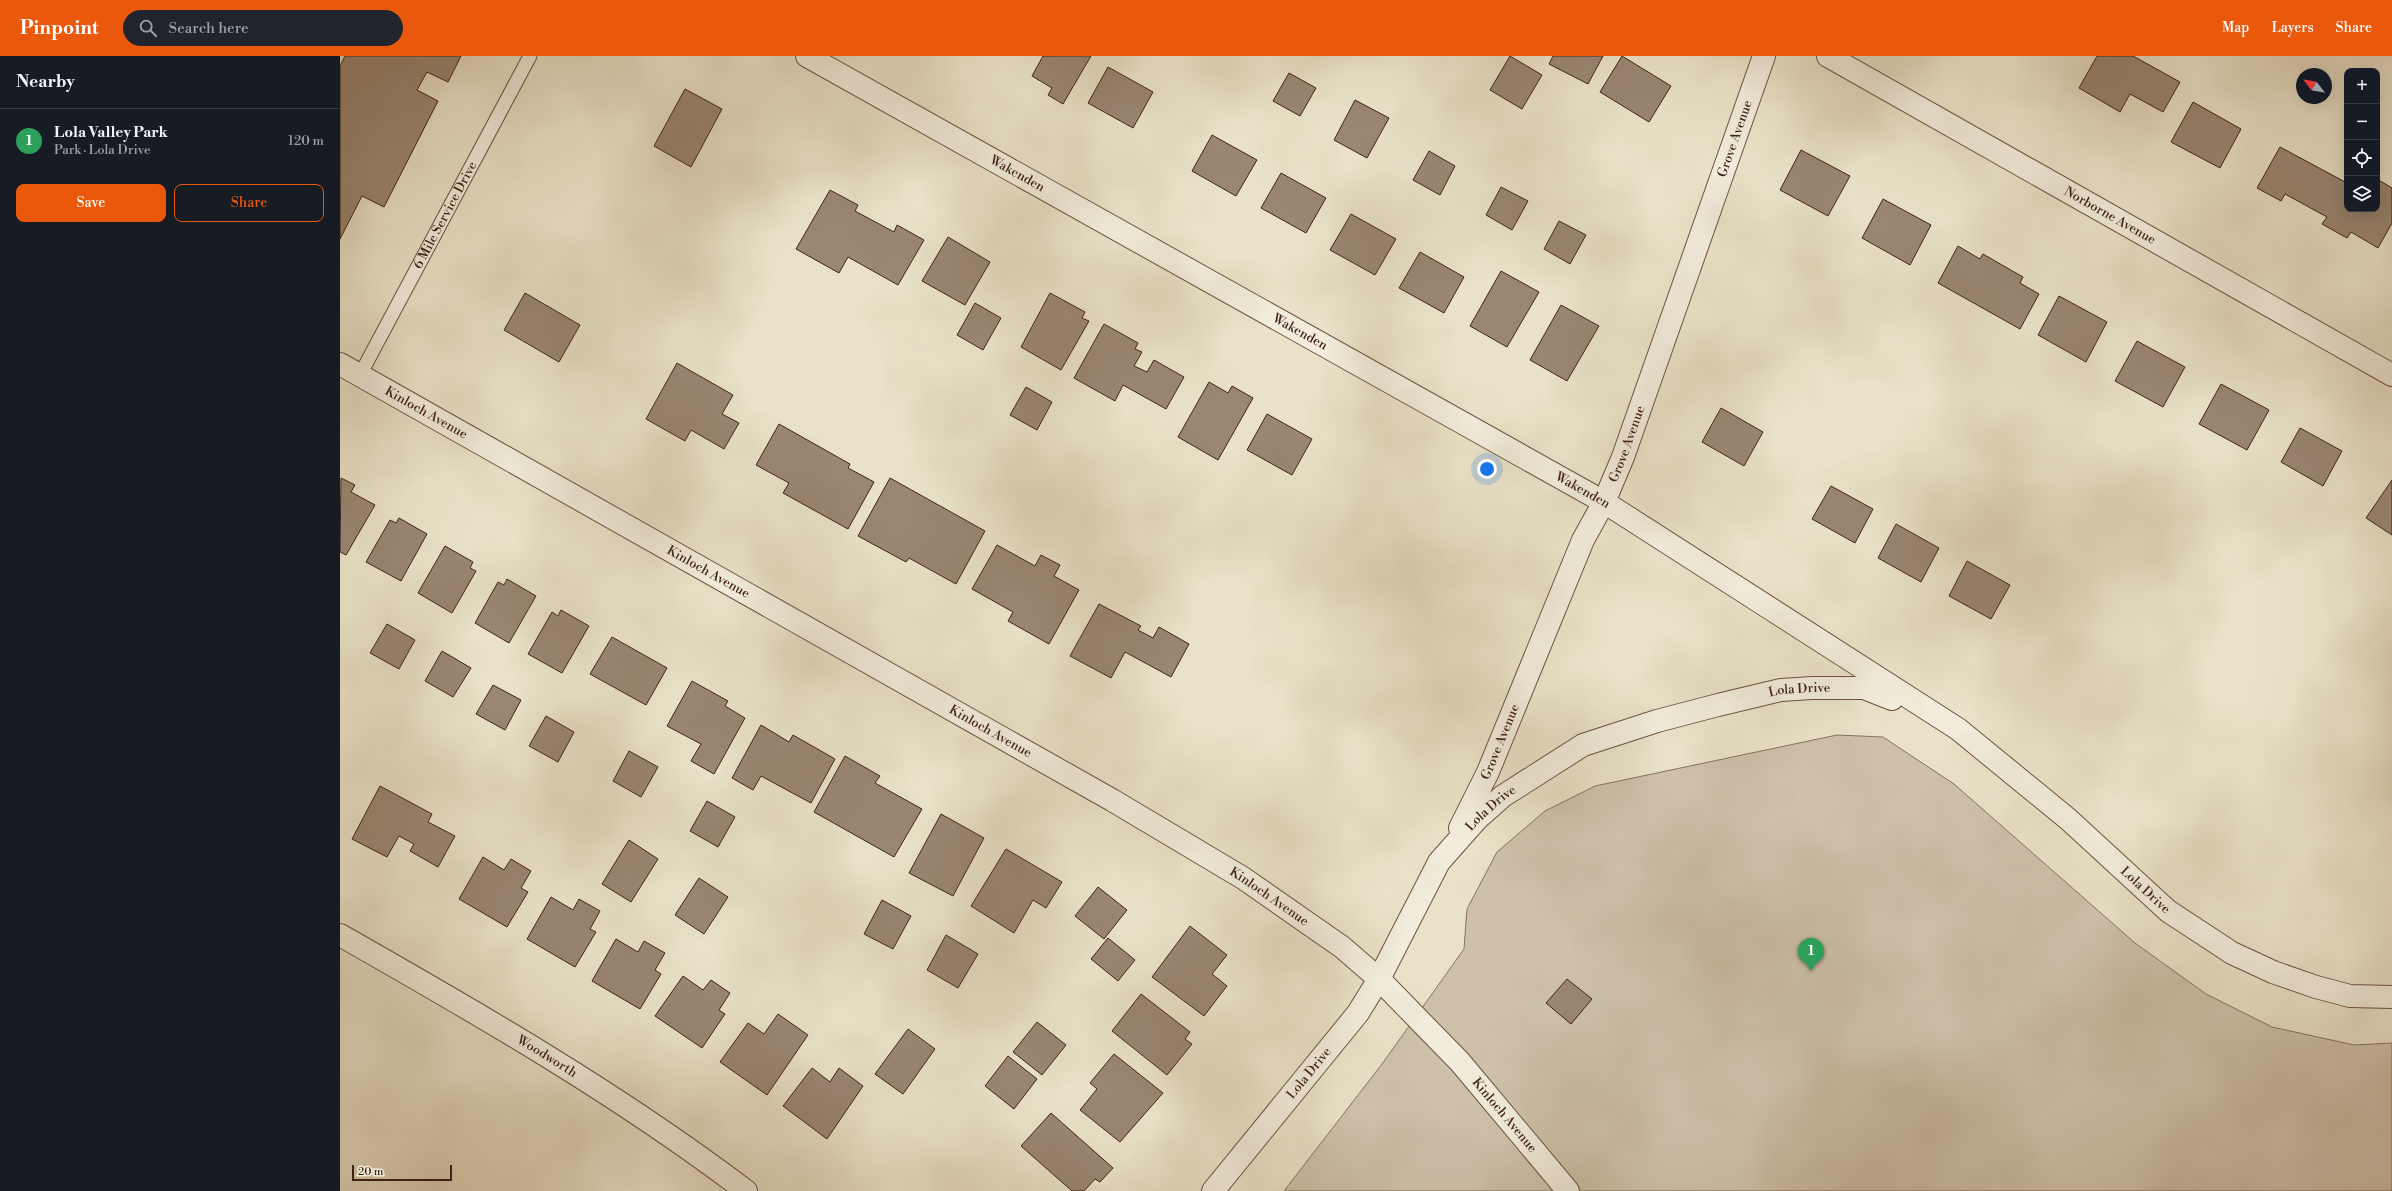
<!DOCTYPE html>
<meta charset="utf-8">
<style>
:root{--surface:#171b24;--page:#20242c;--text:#f1f3f6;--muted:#9ea1a6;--line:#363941;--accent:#ea580c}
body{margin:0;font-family:"Libre Bodoni",serif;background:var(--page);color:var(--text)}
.controls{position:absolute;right:12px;top:12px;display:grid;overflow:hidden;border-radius:8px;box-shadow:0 4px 16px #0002}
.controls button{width:36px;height:36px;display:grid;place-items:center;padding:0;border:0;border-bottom:1px solid var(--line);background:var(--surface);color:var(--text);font:20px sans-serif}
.compass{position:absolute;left:1956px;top:12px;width:36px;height:36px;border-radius:50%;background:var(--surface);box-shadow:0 4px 16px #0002;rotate:301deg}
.scale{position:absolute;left:12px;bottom:10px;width:100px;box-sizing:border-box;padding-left:4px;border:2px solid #422216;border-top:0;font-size:11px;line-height:14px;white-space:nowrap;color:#422216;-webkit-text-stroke:3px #f1ecdb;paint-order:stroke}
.you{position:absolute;left:1147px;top:413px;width:14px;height:14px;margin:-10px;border:3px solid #fff;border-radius:50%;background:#1a73e8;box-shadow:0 0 0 6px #1a73e833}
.badge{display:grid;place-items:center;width:26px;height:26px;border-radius:50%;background:var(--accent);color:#fff;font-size:13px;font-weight:700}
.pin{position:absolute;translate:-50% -33px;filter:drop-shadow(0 1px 2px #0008)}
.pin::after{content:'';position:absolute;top:21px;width:14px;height:12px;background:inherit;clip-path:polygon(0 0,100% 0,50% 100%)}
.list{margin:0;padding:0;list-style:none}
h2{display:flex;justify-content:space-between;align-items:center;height:52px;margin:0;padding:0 16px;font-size:17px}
h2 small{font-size:13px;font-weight:400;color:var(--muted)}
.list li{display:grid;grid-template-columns:26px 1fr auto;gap:12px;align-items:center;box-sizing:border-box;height:64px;padding:0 16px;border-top:1px solid var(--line)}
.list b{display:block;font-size:15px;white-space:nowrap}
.list p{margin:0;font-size:13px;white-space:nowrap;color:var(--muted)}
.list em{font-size:13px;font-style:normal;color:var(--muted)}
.actions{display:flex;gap:8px;padding:12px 16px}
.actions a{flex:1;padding:9px 0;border:1px solid var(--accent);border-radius:8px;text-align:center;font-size:14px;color:var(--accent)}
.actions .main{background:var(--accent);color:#fff}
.icon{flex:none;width:22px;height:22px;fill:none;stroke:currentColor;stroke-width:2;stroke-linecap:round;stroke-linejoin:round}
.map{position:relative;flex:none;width:2052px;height:1135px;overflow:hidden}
header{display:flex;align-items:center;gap:24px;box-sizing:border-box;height:56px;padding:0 20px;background:var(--accent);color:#fff}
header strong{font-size:19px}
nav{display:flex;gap:22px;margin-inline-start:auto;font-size:14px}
.search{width:280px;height:36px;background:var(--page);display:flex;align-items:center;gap:10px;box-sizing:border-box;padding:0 14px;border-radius:22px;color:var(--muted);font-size:15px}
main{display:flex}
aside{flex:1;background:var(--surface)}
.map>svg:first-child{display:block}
</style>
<header>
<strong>Pinpoint</strong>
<div class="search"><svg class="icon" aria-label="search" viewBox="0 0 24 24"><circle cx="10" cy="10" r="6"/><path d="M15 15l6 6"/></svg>Search here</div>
<nav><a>Map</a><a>Layers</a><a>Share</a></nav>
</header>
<main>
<aside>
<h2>Nearby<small></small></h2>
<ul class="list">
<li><span class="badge" style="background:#2e9e5b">1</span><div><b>Lola Valley Park</b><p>Park · Lola Drive</p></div><em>120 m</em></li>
</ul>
<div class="actions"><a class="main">Save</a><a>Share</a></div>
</aside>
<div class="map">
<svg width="2052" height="1135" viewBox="0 0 2052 1135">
<rect width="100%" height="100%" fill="#e9e2c8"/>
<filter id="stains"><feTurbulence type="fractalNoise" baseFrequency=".005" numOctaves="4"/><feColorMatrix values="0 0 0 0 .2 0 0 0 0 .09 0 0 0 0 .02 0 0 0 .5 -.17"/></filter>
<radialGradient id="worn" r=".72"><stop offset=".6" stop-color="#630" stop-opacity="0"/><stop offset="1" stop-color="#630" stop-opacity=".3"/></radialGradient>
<path fill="#cdc1aa" stroke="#887260" d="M1497,679L1543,681L1614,728L1795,887L1866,938L1932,971L2014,989L2052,987V1135H944L1042,1008L1124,893L1127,853L1157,796L1205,755L1255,730Z"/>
<path fill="#998673" stroke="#422216" d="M5,0H121L108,26L87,16L77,34L98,45L44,151L22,140L0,183V10Z
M703,0H751L723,48L708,39L712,32L692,20Z
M1170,0L1202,19L1182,53L1150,34Z
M1213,0H1263L1248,28L1209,8Z
M1282,0L1331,30L1309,66L1260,36Z
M1757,0H1793L1840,26L1823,56L1790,38L1780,56L1739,32Z
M768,11L813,36L793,72L748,47Z
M949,17L976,32L960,60L933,45Z
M345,33L382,53L351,111L314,90Z
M1015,44L1049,62L1027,102L994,84Z
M1853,46L1901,73L1880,112L1831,86Z
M872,79L917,104L896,140L852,115Z
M1940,91L2007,127V153H2037V123L2052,132V167L2038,192L2011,176L2007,182L1982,168L1987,161L1945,138L1941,145L1917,132Z
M1461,94L1510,120L1488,160L1440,134Z
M1089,95L1115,110L1100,139L1073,124Z
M941,117L986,142L966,177L921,152Z
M1161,131L1188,145L1172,174L1146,159Z
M490,134L518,149L515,155L554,176L557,169L584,184L558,229L508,201L499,217L456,193Z
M1543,143L1591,169L1570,209L1522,182Z
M1011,158L1056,183L1035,219L990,194Z
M1219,165L1246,179L1230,208L1204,193Z
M608,181L650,206L625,249L582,225Z
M1618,190L1640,203L1643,198L1683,221L1680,227L1699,238L1680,273L1598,227Z
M1080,196L1124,221L1104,257L1059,232Z
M1161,215L1199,236L1167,291L1130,270Z
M185,237L240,269L219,306L164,274Z
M710,237L745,256L742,262L749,265L721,314L681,291Z
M1719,240L1767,266L1746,306L1698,279Z
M635,247L661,262L643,294L617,279Z
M1221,249L1259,270L1227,325L1190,304Z
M764,268L798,287L795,293L802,296L794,310L807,316L814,304L844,321L826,353L783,329L775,345L734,322Z
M1797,285L1845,311L1823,351L1775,325Z
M337,307L393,339L382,358L399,367L384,393L351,374L345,385L306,363Z
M869,326L888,337L892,330L913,342L878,404L838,381Z
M1881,328L1929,354L1907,394L1859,368Z
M686,331L712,346L697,374L670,359Z
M1381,352L1423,376L1404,410L1362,386Z
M927,358L972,383L952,419L907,394Z
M439,368L510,408L508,412L534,426L508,473L443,437L449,427L416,409Z
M1960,372L2002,395L1983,430L1941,406Z
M1,422L15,429L11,436L35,449L6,499L0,496Z
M550,422L645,475L616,528L569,502L566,506L518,480Z
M2052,424V479L2026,462Z
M1491,430L1533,453L1515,487L1472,463Z
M59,462L87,478L61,525L26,506L50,464L56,467Z
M1556,468L1599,492L1581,526L1538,502Z
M657,489L695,510L701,499L720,509L714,520L739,534L709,588L668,565L673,556L632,533Z
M105,490L133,506L130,512L136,515L112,557L78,537Z
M1627,505L1670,529L1651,563L1609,540Z
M167,523L196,540L169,587L135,567L158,526L164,529Z
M759,548L801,570L798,574L813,582L819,571L849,588L831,621L785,596L771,622L730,600Z
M221,554L249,570L222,617L188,598L212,556L218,560Z
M47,568L75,584L59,613L30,597Z
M272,581L327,612L306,649L250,618Z
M102,595L131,612L113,641L85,625Z
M352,625L388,645L385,650L405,662L374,718L351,705L361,688L327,670Z
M153,629L181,644L165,674L136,658Z
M206,660L234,676L218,706L189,690Z
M421,669L449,686L453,679L495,703L471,747L421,720L413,734L392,722Z
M289,695L318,711L301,741L273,725Z
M505,700L540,720L535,727L582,753L554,801L474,756Z
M40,730L92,758L88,766L115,780L98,811L70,795L74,788L59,780L47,801L12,783Z
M367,745L395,761L378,791L350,775Z
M601,758L644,782L613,840L569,817Z
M289,784L318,803L291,846L262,828Z
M666,793L722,826L706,852L693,844L674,877L631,850Z
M143,801L164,814L171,803L191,815L181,832L188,836L167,871L119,843Z
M359,822L388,841L364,878L335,859Z
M758,831L787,854L764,883L735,860Z
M211,841L233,854L239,843L260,855L250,873L256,876L235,911L187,883Z
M542,844L571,860L553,893L524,878Z
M850,870L887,899L872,918L887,930L864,960L812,921Z
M606,879L638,898L618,932L587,914Z
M768,882L795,904L778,925L751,903Z
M276,883L298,896L304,885L325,897L315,914L321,918L300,953L252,925Z
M343,920L363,934L371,924L390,937L379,954L385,958L362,992L315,960Z
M1227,923L1252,943L1231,968L1206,947Z
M801,938L850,976L845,983L852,988L827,1019L772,975Z
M438,958L468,979L427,1039L380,1006L408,967L424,978Z
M697,966L726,989L702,1019L673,996Z
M568,973L595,993L563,1038L535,1018Z
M774,998L823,1037L780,1086L740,1054L757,1033L750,1027Z
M668,1000L697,1023L674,1053L645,1030Z
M472,1012L490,1026L499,1012L523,1030L487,1083L443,1050Z
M711,1057L773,1112L760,1126L755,1123L744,1135H732L681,1090Z"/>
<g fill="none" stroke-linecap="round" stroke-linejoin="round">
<g stroke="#6c5242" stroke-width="15">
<g id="service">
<path id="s1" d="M20,319L190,0"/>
</g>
</g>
<g stroke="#6c5242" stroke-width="24">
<g id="minor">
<path id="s2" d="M467,0L1264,446L1618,673L1728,763L1828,855L1892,897L1933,916L1976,931L2010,940L2052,941"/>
<path id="s3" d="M1488,0L2052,319"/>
<path id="s4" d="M0,308L772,744L903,822L1002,891L1039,923L1120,1006L1228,1135"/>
<path id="s5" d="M1120,772L1148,716L1243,484L1264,446L1283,401L1424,0"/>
<path id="s6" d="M0,879C139,958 278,1038 406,1135"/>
<path id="s7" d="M873,1135L1018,957L1039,923L1099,806L1137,763L1163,740L1243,689L1317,665L1378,649L1441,634L1472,632H1524L1552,643"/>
</g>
</g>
<use href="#service" stroke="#f1ecdb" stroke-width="13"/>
<use href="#minor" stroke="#f1ecdb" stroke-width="22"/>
</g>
<g text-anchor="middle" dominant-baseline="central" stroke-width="4" stroke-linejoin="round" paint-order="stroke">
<g font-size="13" fill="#422216" stroke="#f1ecdb">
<text stroke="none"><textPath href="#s5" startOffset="743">Grove Avenue</textPath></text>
<text stroke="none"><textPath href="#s2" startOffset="241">Wakenden</textPath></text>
<text stroke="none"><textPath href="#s1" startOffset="181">6 Mile Service Drive</textPath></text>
<text stroke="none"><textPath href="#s3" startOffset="324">Norborne Avenue</textPath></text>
<text stroke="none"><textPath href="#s2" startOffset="565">Wakenden</textPath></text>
<text stroke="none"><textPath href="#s4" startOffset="99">Kinloch Avenue</textPath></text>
<text stroke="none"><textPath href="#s5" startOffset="419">Grove Avenue</textPath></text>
<text stroke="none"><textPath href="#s2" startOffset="889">Wakenden</textPath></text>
<text stroke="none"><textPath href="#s4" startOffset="423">Kinloch Avenue</textPath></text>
<text stroke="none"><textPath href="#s7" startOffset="812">Lola Drive</textPath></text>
<text stroke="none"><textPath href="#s4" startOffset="747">Kinloch Avenue</textPath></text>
<text stroke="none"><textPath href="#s5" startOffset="95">Grove Avenue</textPath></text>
<text stroke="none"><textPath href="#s7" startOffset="476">Lola Drive</textPath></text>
<text stroke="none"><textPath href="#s2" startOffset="1581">Lola Drive</textPath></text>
<text stroke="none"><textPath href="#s4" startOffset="1071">Kinloch Avenue</textPath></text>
<text stroke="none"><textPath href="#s6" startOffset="240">Woodworth</textPath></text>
<text stroke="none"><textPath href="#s7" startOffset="152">Lola Drive</textPath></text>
<text stroke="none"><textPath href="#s4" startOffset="1394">Kinloch Avenue</textPath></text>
</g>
</g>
<rect width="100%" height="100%" filter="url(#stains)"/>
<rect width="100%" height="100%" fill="url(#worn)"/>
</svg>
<div class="controls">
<button>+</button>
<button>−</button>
<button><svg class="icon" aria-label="locate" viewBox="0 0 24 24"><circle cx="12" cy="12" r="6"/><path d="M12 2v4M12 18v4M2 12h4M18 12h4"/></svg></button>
<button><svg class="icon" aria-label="layers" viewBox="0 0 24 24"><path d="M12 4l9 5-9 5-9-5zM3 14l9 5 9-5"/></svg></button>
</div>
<svg class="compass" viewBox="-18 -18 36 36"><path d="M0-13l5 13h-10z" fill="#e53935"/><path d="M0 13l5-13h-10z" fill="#9ea1a6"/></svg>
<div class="scale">20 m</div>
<div class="you"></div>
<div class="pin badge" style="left:1471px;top:915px;background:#2e9e5b">1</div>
</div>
</main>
